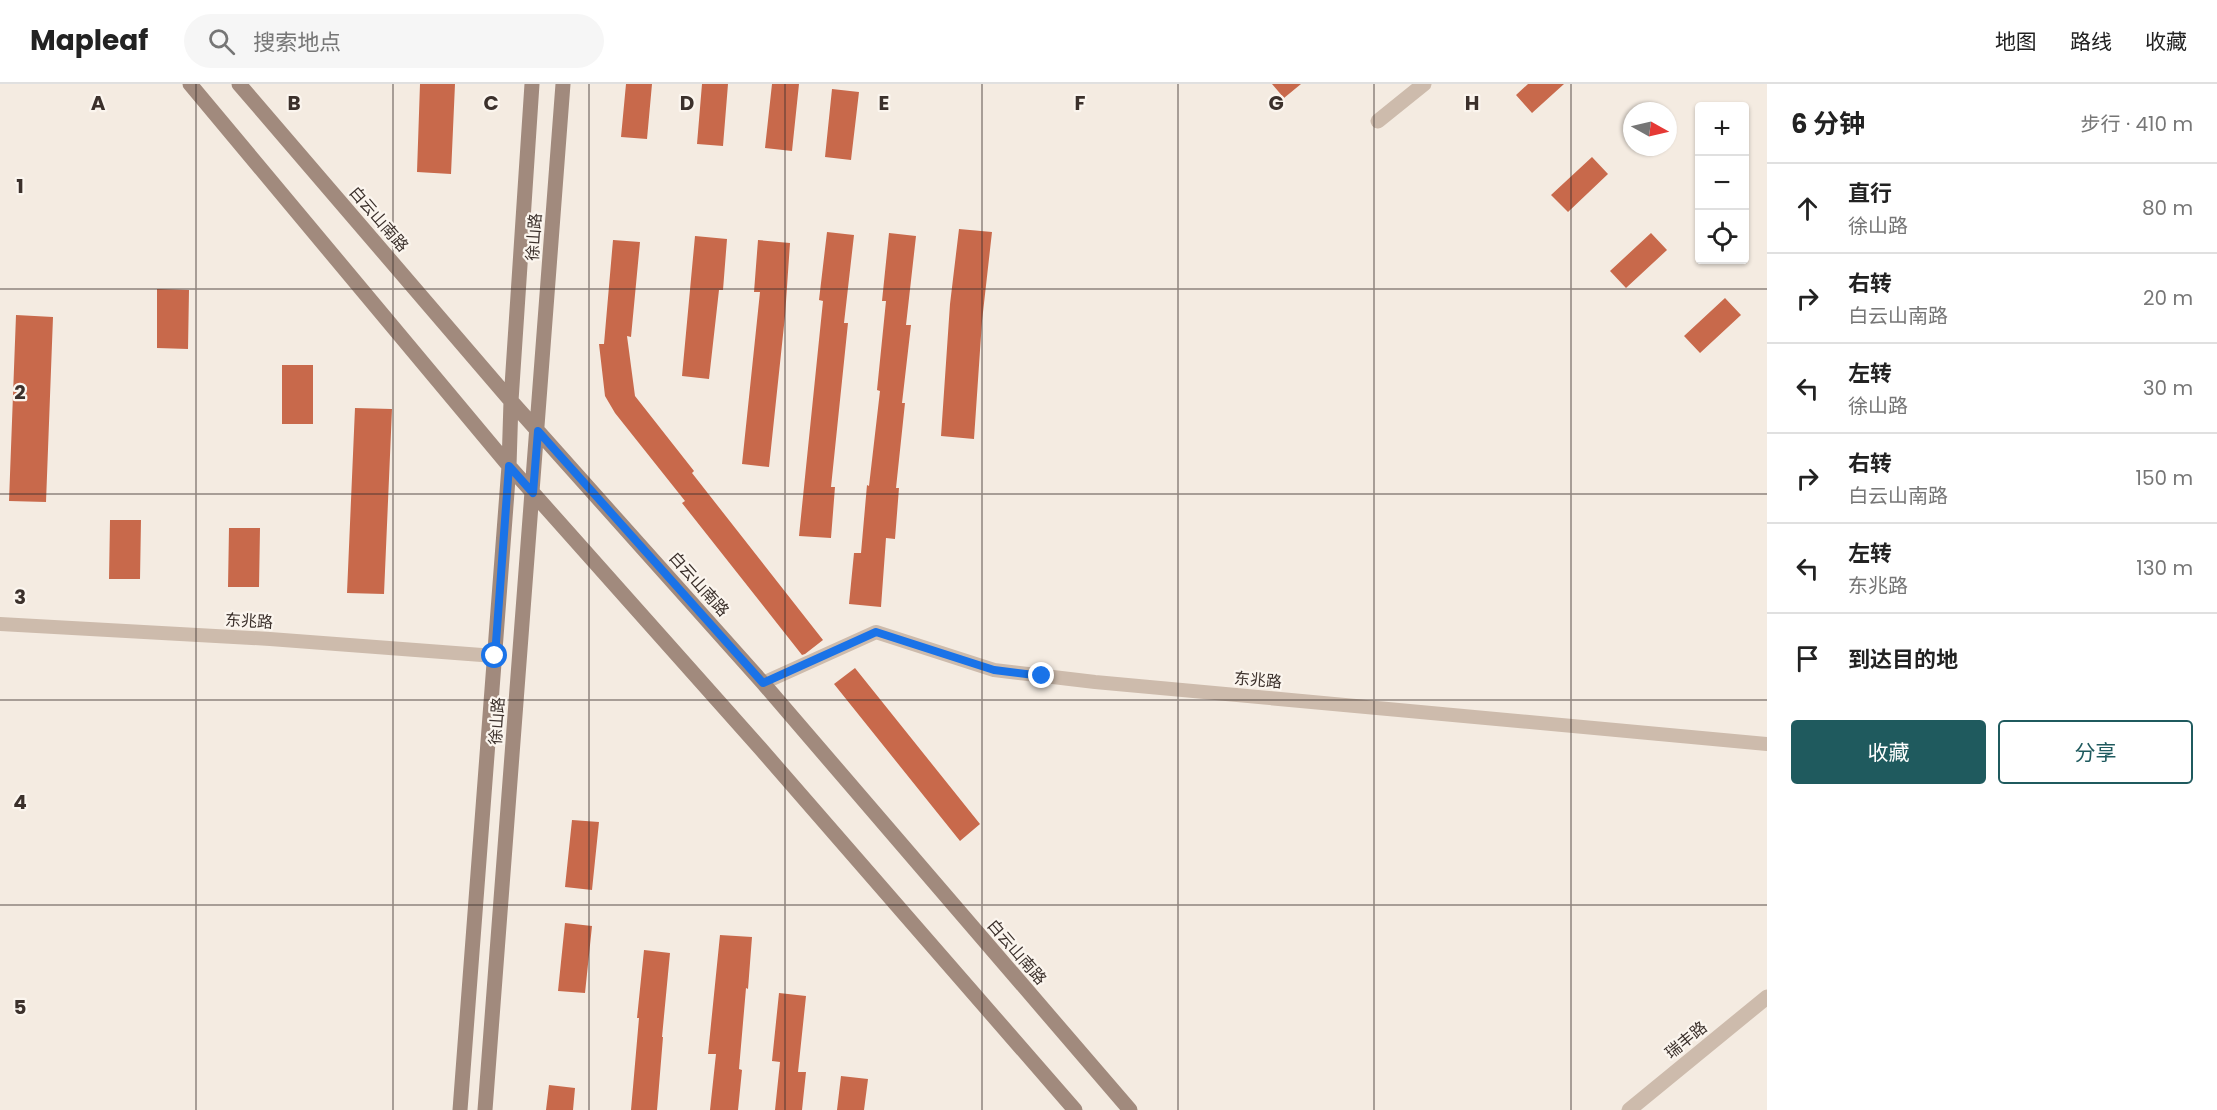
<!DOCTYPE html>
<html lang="zh">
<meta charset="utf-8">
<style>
:root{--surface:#fff;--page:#f6f6f6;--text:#222;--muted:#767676;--line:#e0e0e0;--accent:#1f5a5e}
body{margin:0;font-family:Poppins,"Noto Sans SC",sans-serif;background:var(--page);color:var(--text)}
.controls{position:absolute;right:18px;top:18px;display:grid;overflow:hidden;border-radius:6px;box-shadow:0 2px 4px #0004}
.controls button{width:54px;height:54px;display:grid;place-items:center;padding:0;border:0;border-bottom:2px solid var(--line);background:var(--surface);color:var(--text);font:30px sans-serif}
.compass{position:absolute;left:1623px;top:18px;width:54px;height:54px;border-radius:50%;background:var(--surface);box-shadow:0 2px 4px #0004;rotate:98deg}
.stop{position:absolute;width:18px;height:18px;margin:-14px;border:4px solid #1a73e8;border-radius:50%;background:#fff}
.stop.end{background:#1a73e8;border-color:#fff;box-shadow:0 2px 6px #0008}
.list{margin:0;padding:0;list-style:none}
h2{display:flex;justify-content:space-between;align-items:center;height:78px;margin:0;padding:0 24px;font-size:26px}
h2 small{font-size:20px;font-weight:400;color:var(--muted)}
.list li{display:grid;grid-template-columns:39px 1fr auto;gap:18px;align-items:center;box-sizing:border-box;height:90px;padding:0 24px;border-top:2px solid var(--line)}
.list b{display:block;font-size:22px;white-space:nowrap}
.list p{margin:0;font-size:20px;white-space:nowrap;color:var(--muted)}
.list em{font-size:20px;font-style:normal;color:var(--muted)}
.actions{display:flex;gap:12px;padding:18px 24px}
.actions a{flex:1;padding:14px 0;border:2px solid var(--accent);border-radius:6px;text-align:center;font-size:21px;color:var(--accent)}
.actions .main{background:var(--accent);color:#fff}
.icon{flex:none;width:33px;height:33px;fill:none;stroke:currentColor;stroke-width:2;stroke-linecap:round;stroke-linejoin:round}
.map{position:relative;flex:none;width:1767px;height:1026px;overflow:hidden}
header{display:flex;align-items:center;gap:36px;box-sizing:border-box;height:84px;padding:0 30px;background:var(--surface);border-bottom:2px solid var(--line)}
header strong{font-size:28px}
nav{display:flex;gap:33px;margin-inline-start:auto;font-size:21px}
.search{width:420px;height:54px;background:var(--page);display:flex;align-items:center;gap:15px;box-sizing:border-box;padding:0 21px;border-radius:33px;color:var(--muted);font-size:22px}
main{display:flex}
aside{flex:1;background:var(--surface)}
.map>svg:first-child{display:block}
</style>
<header>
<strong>Mapleaf</strong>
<div class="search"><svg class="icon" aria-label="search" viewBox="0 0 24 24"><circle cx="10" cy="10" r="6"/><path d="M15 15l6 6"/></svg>搜索地点</div>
<nav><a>地图</a><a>路线</a><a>收藏</a></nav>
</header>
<main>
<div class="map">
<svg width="1767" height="1026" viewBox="0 0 1767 1026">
<rect width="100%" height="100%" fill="#f4ebe1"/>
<path fill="#c8694b" d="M420,0H455L451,90L417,88Z
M626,0H652L647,55L621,53Z
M702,0H728L723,62L697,60Z
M772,0H799L792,67L765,64Z
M1272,0H1301L1284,14Z
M1528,0H1564L1532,29L1516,11Z
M832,5L859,8L851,76L825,73Z
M1592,73L1608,90L1568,128L1551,111Z
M959,145L992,148L982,237L974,355L941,352L950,220Z
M827,148L854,151L844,239H848L831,403H835L831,454L799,452L823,217L819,216Z
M889,149L916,152L906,241H911L902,319H905L896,404H899L895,455L886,454L881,523L849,520L854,469H861L867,401L869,402L880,307L877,306L886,217H882Z
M1651,149L1667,166L1626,204L1610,187Z
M695,152L727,155L723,206H719L709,295L682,292Z
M613,156L640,158L631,253L627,252L635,312L694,387L692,389L823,556L805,570L802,571L682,419L685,417L615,329L605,312L599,260H604Z
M758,156L790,159L785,232L769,383L742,380L760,208H754Z
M157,205L189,206L188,265L157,264Z
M1725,214L1741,231L1700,269L1684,252Z
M16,231L53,233L46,418L9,417Z
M282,281H313V340H282Z
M355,324L392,325L384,510L347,509Z
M110,436H141L140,495H109Z
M229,444H260L259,503H228Z
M855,584L980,740L960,757L834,600Z
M572,736L599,738L592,806L565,803Z
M565,839L592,842L585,909L558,907Z
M720,851L752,853L748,905L746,904L739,985L742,986L738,1026H710L716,970H708Z
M644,866L670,869L662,953H663L657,1026H631L639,934H637Z
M779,909L806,912L798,988H806L802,1026H775L780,978L772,977Z
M841,992L868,995L864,1026H837Z
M549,1001L575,1004L573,1026H546Z"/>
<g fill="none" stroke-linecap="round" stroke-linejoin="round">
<path stroke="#cdbbac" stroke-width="14" d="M0,540L270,555L495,572
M763,599L876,548L994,586L1095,598L1767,660"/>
<path stroke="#cdbbac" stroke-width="15" d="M1378,37L1424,0
M1629,1026L1767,913"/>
<path stroke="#a18a7d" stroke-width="15" d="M190,0L509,382L760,664L1075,1026
M239,0L511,317L763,599L1130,1026
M460,1026L509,382L511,317L532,0
M485,1026L563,0"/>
</g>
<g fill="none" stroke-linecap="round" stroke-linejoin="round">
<path stroke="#1a73e8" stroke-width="8" d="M495,572L509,382L533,409L538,347L763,599L876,548L994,586L1042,592"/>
</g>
<path fill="none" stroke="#3b302b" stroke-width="1.5" stroke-opacity="0.55" d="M196,0V1026M393,0V1026M589,0V1026M785,0V1026M982,0V1026M1178,0V1026M1374,0V1026M1571,0V1026M0,205H1767M0,410H1767M0,616H1767M0,821H1767"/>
<g text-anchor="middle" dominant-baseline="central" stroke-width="4.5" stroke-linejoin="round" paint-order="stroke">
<g font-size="16" fill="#3b302b" stroke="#fbf5ee">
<text transform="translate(379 135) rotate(49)">白云山南路</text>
<text transform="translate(534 153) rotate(-86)">徐山路</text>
<text transform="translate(699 500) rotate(48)">白云山南路</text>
<text transform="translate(249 537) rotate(3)">东兆路</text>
<text transform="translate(1258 596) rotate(5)">东兆路</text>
<text transform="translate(497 637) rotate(-86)">徐山路</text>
<text transform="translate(1017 868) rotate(49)">白云山南路</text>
<text transform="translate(1686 956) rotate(-39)">瑞丰路</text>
</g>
</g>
<g font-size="20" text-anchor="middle" font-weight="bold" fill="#3b302b" stroke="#fbf5ee" stroke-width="4.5" stroke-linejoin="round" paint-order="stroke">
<text x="98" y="26">A</text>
<text x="294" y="26">B</text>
<text x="491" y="26">C</text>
<text x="687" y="26">D</text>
<text x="884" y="26">E</text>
<text x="1080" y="26">F</text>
<text x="1276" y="26">G</text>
<text x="1472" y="26">H</text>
<text x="20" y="109">1</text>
<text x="20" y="315">2</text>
<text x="20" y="520">3</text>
<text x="20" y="725">4</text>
<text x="20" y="930">5</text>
</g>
</svg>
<div class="controls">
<button>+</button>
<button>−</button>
<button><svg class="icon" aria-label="locate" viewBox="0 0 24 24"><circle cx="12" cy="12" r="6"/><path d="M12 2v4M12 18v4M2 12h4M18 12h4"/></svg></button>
</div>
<svg class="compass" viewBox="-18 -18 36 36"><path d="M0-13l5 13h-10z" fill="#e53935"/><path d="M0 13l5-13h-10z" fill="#767676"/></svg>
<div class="stop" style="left:495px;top:572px"></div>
<div class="stop end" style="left:1042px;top:592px"></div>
</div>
<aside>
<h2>6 分钟<small>步行 · 410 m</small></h2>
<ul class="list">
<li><svg class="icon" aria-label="ahead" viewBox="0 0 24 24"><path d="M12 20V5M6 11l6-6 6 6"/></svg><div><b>直行</b><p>徐山路</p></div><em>80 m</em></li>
<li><svg class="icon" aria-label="right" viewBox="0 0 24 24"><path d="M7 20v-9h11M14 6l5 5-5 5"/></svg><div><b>右转</b><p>白云山南路</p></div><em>20 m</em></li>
<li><svg class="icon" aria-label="left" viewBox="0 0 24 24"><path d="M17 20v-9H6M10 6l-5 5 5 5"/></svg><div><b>左转</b><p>徐山路</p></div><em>30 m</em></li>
<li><svg class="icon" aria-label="right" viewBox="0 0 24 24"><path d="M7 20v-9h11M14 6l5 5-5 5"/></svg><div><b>右转</b><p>白云山南路</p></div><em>150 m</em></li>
<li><svg class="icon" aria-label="left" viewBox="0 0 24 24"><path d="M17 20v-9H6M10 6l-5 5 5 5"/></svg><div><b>左转</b><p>东兆路</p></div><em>130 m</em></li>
<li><svg class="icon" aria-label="arrive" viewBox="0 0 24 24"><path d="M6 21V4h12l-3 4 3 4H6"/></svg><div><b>到达目的地</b></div></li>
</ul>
<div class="actions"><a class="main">收藏</a><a>分享</a></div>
</aside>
</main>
